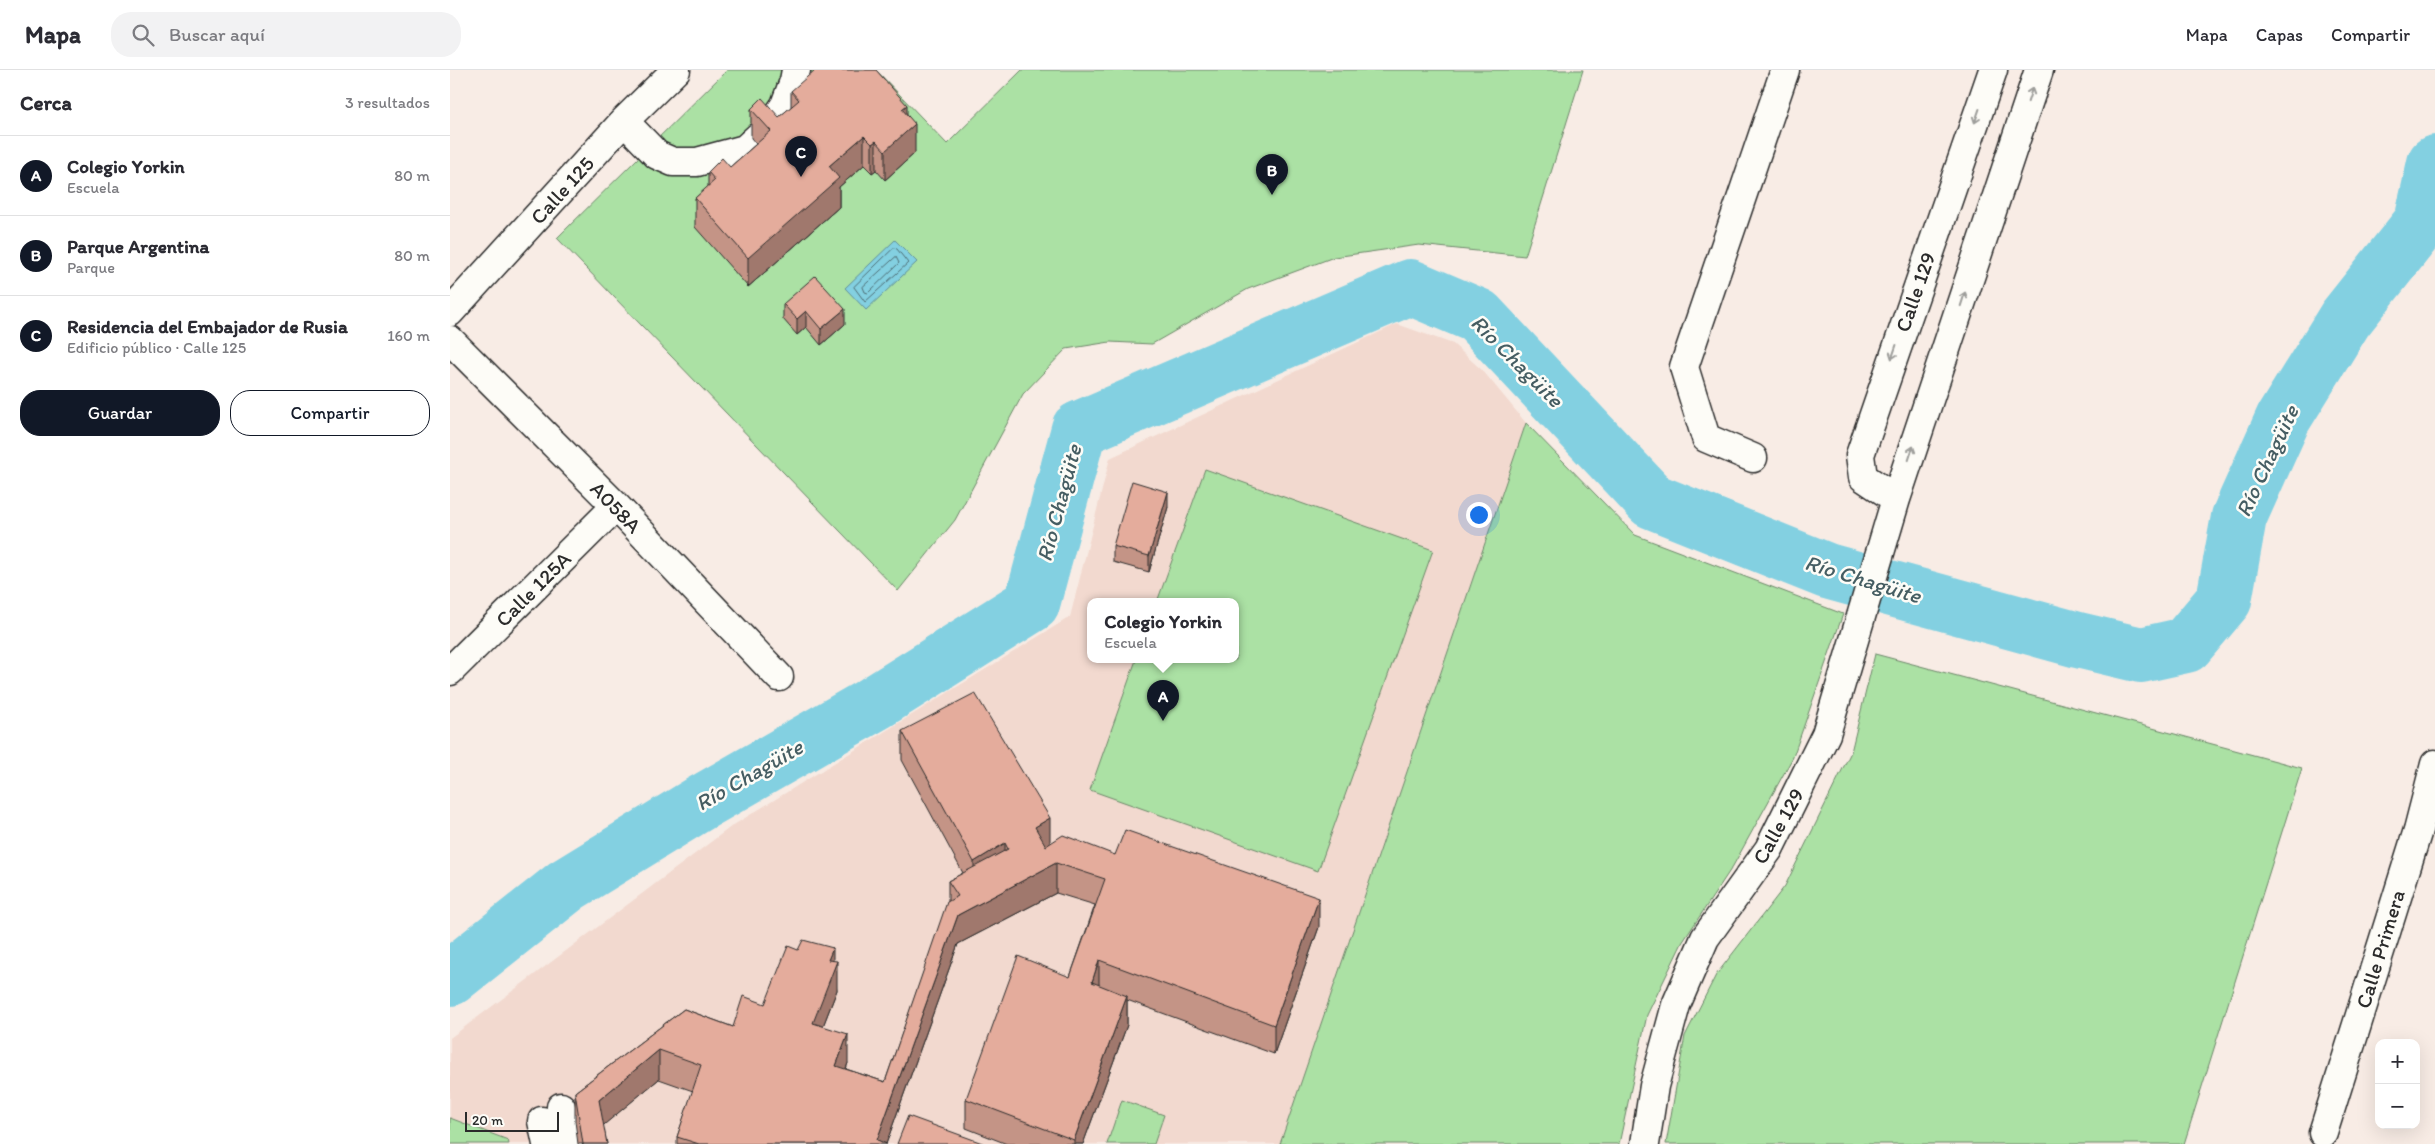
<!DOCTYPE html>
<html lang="es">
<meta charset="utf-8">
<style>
:root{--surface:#fff;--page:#f2f2f3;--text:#2b2b33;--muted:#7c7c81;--line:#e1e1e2;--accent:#111827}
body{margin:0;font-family:Itim,sans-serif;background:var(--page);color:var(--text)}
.controls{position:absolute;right:15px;bottom:15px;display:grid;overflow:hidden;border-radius:10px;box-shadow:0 5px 20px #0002}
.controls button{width:45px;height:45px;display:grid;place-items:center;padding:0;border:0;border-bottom:1px solid var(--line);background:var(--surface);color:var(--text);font:25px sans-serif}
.scale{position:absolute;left:15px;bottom:12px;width:94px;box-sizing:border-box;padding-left:5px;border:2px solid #2b2b2b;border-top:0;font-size:14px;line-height:18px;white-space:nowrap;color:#2b2b2b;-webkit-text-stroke:4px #fdfcf7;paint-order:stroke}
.you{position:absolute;left:1028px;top:444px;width:18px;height:18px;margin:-12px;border:4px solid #fff;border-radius:50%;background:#1a73e8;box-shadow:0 0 0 8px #1a73e833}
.badge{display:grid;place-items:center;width:32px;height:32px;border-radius:50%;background:var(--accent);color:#fff;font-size:16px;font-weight:700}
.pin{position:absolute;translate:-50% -41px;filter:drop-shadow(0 1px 2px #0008)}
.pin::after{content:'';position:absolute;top:26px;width:18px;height:15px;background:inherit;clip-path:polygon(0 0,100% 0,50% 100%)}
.popup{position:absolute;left:637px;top:528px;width:152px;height:65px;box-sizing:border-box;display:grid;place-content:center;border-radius:10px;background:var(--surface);filter:drop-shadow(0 1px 4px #0005);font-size:16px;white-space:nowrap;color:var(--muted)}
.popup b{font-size:19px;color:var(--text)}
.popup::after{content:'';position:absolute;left:50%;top:100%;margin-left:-10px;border:10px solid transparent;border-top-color:var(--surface)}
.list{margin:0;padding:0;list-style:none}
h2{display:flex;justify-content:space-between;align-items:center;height:65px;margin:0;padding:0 20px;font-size:21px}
h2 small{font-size:16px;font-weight:400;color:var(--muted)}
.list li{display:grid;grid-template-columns:32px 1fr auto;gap:15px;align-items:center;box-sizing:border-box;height:80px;padding:0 20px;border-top:1px solid var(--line)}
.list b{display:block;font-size:19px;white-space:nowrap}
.list p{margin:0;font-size:16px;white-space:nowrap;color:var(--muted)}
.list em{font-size:16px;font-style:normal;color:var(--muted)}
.actions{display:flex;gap:10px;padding:15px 20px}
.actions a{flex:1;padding:11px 0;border:1px solid var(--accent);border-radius:20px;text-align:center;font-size:18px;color:var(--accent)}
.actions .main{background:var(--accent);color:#fff}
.icon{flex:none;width:28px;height:28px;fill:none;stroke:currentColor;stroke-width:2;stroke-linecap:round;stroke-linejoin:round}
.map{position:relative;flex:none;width:1985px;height:1074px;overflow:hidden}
header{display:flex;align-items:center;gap:30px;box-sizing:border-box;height:70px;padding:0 25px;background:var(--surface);border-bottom:1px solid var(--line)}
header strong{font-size:24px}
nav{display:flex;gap:28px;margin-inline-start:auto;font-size:18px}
.search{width:350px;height:45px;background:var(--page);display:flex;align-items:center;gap:12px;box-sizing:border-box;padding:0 18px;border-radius:20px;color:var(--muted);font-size:19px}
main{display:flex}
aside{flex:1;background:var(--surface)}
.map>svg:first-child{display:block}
</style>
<header>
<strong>Mapa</strong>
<div class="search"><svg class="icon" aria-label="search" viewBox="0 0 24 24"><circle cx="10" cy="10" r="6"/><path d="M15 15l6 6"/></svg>Buscar aquí</div>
<nav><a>Mapa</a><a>Capas</a><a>Compartir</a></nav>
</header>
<main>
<aside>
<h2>Cerca<small>3 resultados</small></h2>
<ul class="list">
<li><span class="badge">A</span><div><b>Colegio Yorkin</b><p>Escuela</p></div><em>80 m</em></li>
<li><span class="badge">B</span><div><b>Parque Argentina</b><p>Parque</p></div><em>80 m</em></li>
<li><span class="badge">C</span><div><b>Residencia del Embajador de Rusia</b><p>Edificio público · Calle 125</p></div><em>160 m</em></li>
</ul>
<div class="actions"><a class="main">Guardar</a><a>Compartir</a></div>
</aside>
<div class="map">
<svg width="1985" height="1074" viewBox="0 0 1985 1074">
<rect width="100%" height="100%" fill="#f8ece5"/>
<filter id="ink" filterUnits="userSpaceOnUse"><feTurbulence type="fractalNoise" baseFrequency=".02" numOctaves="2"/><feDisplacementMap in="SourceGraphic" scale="10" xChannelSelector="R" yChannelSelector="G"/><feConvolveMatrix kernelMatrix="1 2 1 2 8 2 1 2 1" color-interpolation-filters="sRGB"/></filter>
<g filter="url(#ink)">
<path fill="#f2d9cf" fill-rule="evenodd" d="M947,254L1003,274L1033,301L1076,353L830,1074H59L58,1070L0,1048V968L282,756L620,547L660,388ZM640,532H786V590H640Z"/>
<path fill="#abe1a4" stroke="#6b8668" d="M277,0H398L298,217L389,137L379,125L414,95L422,103L399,0H426L497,74L572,0H1133L1075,186L969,175L884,187L798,219L702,274L660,272L616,279L573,324L505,450L448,521L107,168Z
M1076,353L1185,465L1393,544L1343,687L1283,796L1232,873L1197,945L1169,1074H830Z
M755,399L983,480L868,801L640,720L686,590H786V532H707Z
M1425,584L1852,698L1734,1074H1216L1235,966L1266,905L1335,816L1401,682Z
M672,1030L714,1045L704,1074H657Z
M0,1048L58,1070L59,1074H0Z"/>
<path fill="#83d0e1" stroke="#608e98" d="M445,170L467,192L416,240L395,218Z"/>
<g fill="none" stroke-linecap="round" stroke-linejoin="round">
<path stroke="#4e6d74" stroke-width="1" d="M444,178L447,179L458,193L415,232L404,217Z
M446,187L449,193L418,223L415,222L413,217Z"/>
<path stroke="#83d0e1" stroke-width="56" d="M0,908L117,815L249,734L425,633L582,534L629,359L960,217L1028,246L1202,431L1377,501L1628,570L1691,585L1736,575L1774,530L1789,447L1833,349L1895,249L1972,152L1985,93"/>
<g stroke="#2b2b2b" stroke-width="31">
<path id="minor" d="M174,51L207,85L223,92H247L295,79L322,54L335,35L344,11L346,0
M0,242L174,51L226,0
M0,270L166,436L329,607
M1303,388L1256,368L1234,297L1335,0
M1446,429L1413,407L1410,385L1543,0
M0,601L166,436
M111,1037L118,1074
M92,1051L97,1074
M1873,1063L1968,760L1985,694
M1195,1074L1204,1016L1226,935L1255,868L1319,779L1376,664L1446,429L1589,0"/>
</g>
<use href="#minor" stroke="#fdfcf7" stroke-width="28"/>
</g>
<path fill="#c49486" stroke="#2b2b2b" d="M341,21L457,45L465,83L435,110L426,100L422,103L414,95L389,117V137L298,217L245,157V128L258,117V102L280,97L306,74L301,68V39L329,47L341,37Z
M333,234L395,254L371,275L356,257L347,265L333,249Z
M718,437L699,502L663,492V476Z
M452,661L600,774L665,785L869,857L824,984L677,930V955L633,1074H557L516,1058V1029L620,907L645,835L606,823L508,874L436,1074H437H227V1067L243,1021L209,1009L153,1055L157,1074H128L125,1051V1022L234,939L283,957L315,934L348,880L383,890L387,920L373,956L398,993L396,999L435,1012L498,832V811L513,803L452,690Z"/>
<path fill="#a0786d" stroke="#2b2b2b" d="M457,35V61L465,54V83L435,110V81L452,39Z
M414,66V95L389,117V137L298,217V188L379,96Z
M426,71V100L422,103V74Z
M395,239V254L371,275V259Z
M356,241V257L347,265V249Z
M718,422V437L699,502V486Z
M600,748V777L585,786V757Z
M555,773V802L524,821V792Z
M606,793V823L508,874L436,1074L427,1070L508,845Z
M869,828V857L824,984V955Z
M383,878V901L387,891V920L363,982V953L378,890Z
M649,890V919L642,912Z
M677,926V955L633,1074H624V1070Z
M398,964V993L386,1025V996Z
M209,980V1009L149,1059V1030Z"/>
<path fill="#e4ac9c" stroke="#2b2b2b" d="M365,0H426L457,35L452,39L465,54L435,81L426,71L422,74L414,66L379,96L389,108L298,188L245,128L265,110L258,102L272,88L280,97L321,61L301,39L312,28L329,47L349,30L341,21Z
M365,206L395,239L371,259L356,241L347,249L333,234Z
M682,411L718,422L699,486L663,476Z
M525,623L600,748L585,757L596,776L613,765L665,785L675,760L869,828L824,955L649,890L642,912L677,926L624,1070L516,1029L568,886L620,907L655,809L606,793L508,845L427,1070L437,1074H249L227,1067L251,995L209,980L149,1030L157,1074H133L125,1022L234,939L283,957L293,926L315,934L338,876L348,880L353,870L383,878L378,890L387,891L363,953L398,964L386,996L435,1012L497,832L508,826L498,811L558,779L555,773L524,792L452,661Z
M458,1046L535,1074H447Z"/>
<defs><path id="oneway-shaft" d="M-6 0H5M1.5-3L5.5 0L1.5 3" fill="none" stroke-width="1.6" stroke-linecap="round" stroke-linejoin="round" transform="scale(1.25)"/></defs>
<g stroke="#9e9e9b">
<use href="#oneway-shaft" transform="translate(1580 25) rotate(-72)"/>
<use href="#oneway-shaft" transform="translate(1527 46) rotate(109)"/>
<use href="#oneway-shaft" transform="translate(1513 229) rotate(-72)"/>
<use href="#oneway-shaft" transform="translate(1444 282) rotate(109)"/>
<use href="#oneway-shaft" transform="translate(1461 383) rotate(-72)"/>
</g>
</g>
<g text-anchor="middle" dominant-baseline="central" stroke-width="5" stroke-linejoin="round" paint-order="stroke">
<g font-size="21" fill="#2b2b2b" stroke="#fdfcf7">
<text transform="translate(112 120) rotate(-48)">Calle 125</text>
<text transform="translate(1465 222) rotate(-71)">Calle 129</text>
<text transform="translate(166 437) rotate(46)">A058A</text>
<text transform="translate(83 519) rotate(-45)">Calle 125A</text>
<text transform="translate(1328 756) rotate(-61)">Calle 129</text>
<text transform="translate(1930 879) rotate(-73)">Calle Primera</text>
</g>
<g font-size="22" font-style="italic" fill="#455d62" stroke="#fdfcf7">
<text transform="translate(1067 291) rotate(45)">Río Chagüite</text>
<text transform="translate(1817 391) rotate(-65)">Río Chagüite</text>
<text transform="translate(609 433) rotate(-75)">Río Chagüite</text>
<text transform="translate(1413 509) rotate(17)">Río Chagüite</text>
<text transform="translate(299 705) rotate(-30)">Río Chagüite</text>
</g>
</g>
</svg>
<div class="controls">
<button>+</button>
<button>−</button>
</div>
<div class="scale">20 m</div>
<div class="you"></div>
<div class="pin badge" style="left:713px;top:651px">A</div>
<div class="popup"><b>Colegio Yorkin</b>Escuela</div>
<div class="pin badge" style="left:822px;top:125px">B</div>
<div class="pin badge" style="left:351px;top:107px">C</div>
</div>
</main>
